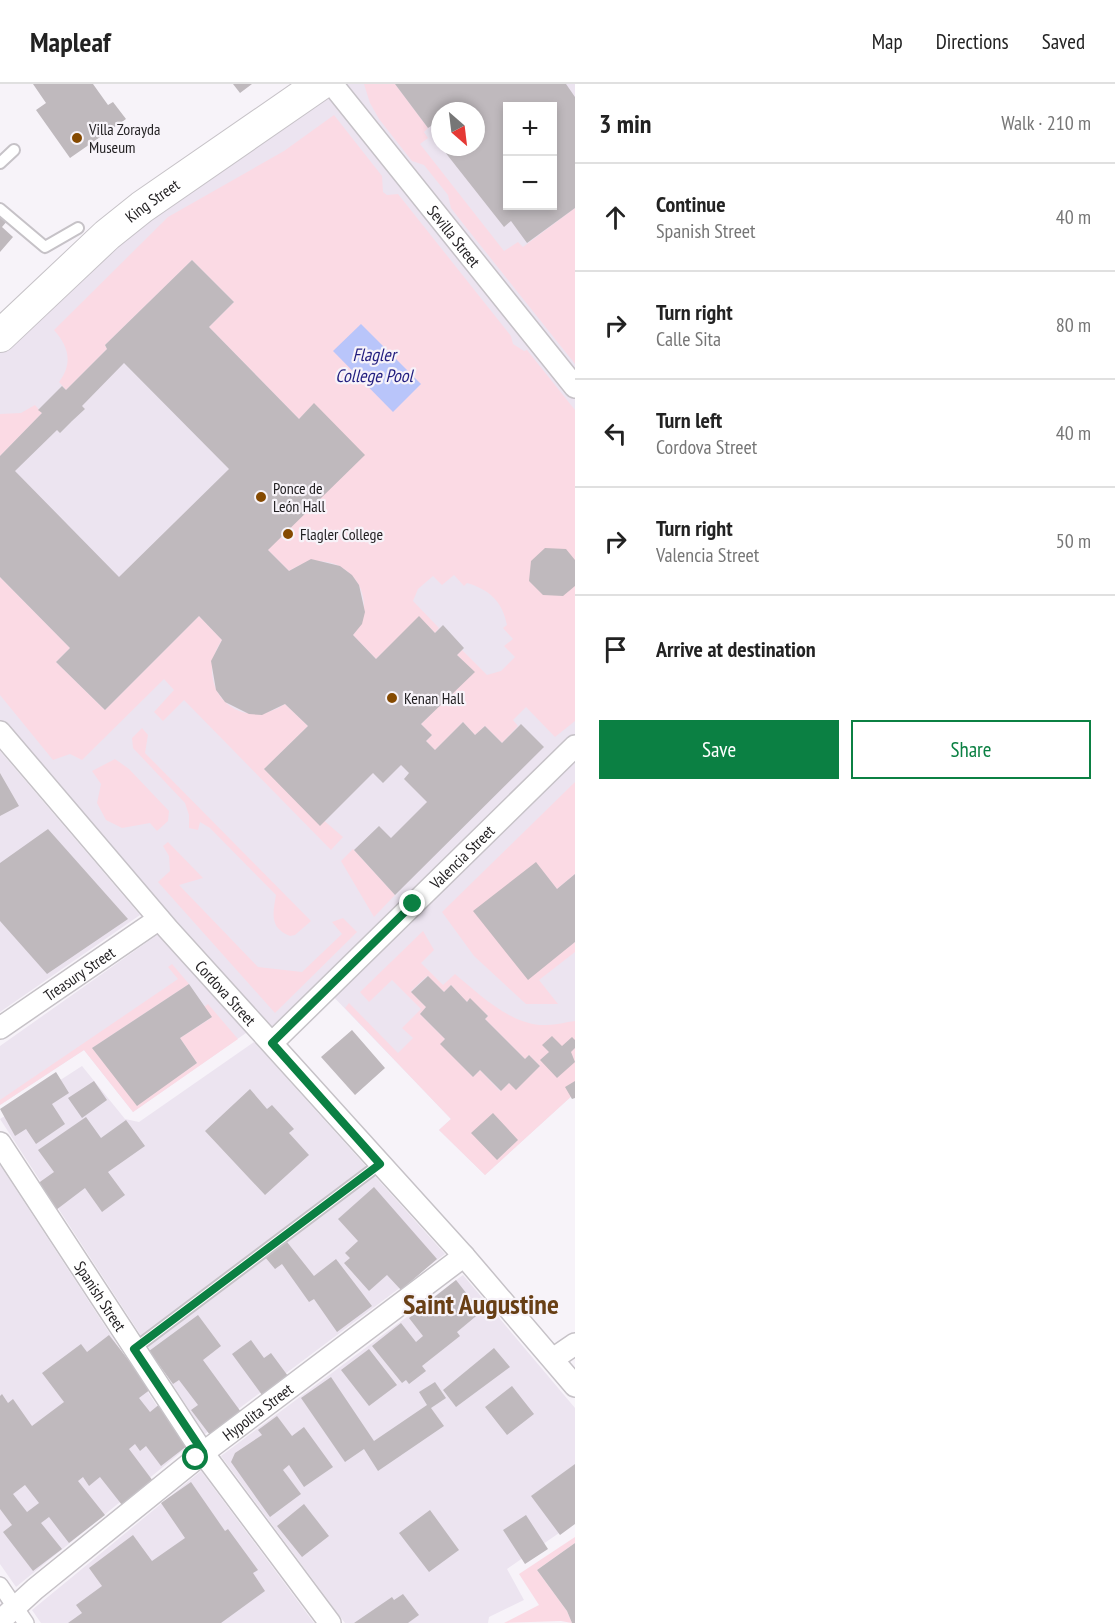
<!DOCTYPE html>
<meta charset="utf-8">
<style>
:root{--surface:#fff;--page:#f2f2f2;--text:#222;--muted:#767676;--line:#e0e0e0;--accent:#0b8043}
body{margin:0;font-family:"PT Sans Narrow",sans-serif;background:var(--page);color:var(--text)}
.controls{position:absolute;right:18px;top:18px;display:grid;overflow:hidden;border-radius:0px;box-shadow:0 3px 9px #0003}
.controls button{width:54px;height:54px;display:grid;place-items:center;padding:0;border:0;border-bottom:2px solid var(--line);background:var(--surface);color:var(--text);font:30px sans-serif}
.compass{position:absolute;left:431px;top:18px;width:54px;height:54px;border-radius:50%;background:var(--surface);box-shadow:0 3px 9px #0003;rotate:152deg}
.stop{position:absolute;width:18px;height:18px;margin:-14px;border:4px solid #0b8043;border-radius:50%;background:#fff}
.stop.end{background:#0b8043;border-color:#fff;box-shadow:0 2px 6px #0008}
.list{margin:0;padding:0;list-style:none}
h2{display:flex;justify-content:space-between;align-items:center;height:78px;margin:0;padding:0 24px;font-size:26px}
h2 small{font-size:20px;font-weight:400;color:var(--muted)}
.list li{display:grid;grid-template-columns:39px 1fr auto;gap:18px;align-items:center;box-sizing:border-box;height:108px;padding:0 24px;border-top:2px solid var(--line)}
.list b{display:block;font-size:22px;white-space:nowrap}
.list p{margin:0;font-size:20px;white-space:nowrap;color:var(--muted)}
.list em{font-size:20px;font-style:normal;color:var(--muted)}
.actions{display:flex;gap:12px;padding:18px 24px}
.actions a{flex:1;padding:14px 0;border:2px solid var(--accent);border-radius:0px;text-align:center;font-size:21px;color:var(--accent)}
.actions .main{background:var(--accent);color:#fff}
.icon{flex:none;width:33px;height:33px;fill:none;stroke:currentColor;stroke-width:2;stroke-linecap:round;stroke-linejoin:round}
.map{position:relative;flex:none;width:575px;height:1539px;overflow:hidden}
header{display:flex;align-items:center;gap:36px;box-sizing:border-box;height:84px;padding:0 30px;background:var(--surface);border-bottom:2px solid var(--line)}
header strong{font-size:28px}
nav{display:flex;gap:33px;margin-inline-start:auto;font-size:21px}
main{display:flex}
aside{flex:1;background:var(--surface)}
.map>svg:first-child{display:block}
</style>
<header>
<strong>Mapleaf</strong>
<nav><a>Map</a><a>Directions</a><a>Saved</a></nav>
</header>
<main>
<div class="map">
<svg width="575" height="1539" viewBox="0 0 575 1539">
<rect width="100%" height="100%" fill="#f7f3f9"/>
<path fill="#ece4f0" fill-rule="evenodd" d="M320,0H575V1009L485,1091L439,1046L451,1035L326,905L272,959L256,942L133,1028L84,966L0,1021V962L167,844L0,648V252ZM508,22H552V122H508ZM440,27H476V63H440Z
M0,667L140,831L0,928Z
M254,958L445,1170L205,1350L0,1035L82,982L125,1035L139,1038Z
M0,1081L185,1365L16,1503L0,1480Z
M463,1191L575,1324V1438L507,1485L524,1516L489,1533L488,1539H345L221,1372Z
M201,1387L314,1539H41L32,1526Z"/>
<path fill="#fbdae4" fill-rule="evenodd" d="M364,0H395L428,44L424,48L428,54L420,60L504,167L518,158L523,163L575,124V280L461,137L451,124L448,111L424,81L412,77L379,35L370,19Z
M334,31L382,92L383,108L387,111L398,110L511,252L513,260L524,267L527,266L575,326V637L555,653L526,623L513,636L518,642L502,659L485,642L475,651L463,638L435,666L426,657L432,651L421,640L474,588L457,571L462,566L487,591L501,587L515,573L504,562L513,555L503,544L507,541C502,517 490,506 467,499L464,502L454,491L442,501L433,492L418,505L413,517L439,544L435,549L419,533L376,575L353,551C387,508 336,455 289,487L268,466L314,320L299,335L209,243L234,218L192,176L105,261L107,265L66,306L59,298C73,279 69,263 54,246L168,133L284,67Z
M35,321L42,329L0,372V330L21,329Z
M0,493L70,564L56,578L105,626L199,532L222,556C191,602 238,651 285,620L308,642L264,685L343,753L331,766L184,616L163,637L154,628L174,606L164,595L82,676L70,670L53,676L0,611Z
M142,644L148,651L145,669L311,837L295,851L290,852C269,844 273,829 276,811L210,744L200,738L198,746L189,744V731L185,719L133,664L132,654Z
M115,675L129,685L169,727L168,737L157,747L150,739L122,744L106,736L97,719L101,700L92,687Z
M575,698V790L557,805L536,779L527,895L575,858V868L539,896L558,920H526L474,872L442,828Z
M168,758L203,794L179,801L258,883L302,888L342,850L332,838L343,834L357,848L275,929L158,798L170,787L169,772L163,762Z
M353,765L395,811L374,833L341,777Z
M423,847L434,866L421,879L443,901L455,890C480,911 513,943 547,941C556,941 566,938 575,937V1009L485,1091L439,1046L451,1035L345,924L349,919L398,969L413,954L402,944L421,925L392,896L369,918L360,908ZM427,892L444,908L451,901L467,918L470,915L488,932L485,935L525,975L529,971L540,982L516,1005L509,999L500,1007L480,986L473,993L441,960L445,955L420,930L426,923L411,907Z
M172,880L189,900L92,964L137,1021L197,979L180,954L211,934L204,923L208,920L238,955L133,1028L84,966L0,1021V1016L178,895L168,883Z
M575,1453V1459L537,1486L567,1527L572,1539L561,1537L504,1539L539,1521L519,1490Z"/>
<path fill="#b9c5fa" d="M361,240L421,300L393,328L333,267Z"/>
<path fill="#bfb9bd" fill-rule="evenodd" d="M33,0H93L108,21L113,18L126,35L70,74L36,26L46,19Z
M233,0H252L240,9Z
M395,0H566L575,13V124L527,159L511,137L504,143L441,63H476V27H440V41L437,38L428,44ZM508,22H552V122H508Z
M0,119L13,130L2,143L13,153L0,168Z
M192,176L234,218L209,243L299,335L314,319L365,371L268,466L289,487L311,475L340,482L352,491L359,501L365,528L362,540L353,551L376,575L419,532L435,549L443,541L464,564L457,571L475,588L421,640L432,651L426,657L435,666L463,638L475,651L485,642L502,659L521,640L544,663L395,811L354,766L379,742L391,754L427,718L404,695L409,689L401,681L383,699L373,689L320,742L264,685L308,642L285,620L262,631L249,630L225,618L216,606L211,577L222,556L199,532L105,626L56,578L70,564L0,493V372L42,329L38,326L62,302L66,306L107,265L105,261ZM124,279L229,385L119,493L15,387L57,346L60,349L72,337L85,325L82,322Z
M545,464L566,465L575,476V502L563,512L543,511L529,497L531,477Z
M0,689L19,722L0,732Z
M48,745L128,835L47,890L0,837V779Z
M536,778L557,805L575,790V858L528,896L473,827Z
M428,892L444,908L451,901L467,918L470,914L488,932L485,935L525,975L529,971L540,982L516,1006L509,999L501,1007L480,986L473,993L440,960L445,955L420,930L426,923L411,908Z
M189,900L212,933L180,954L197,979L137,1022L92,964Z
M352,946L385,984L355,1011L321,973Z
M552,952L562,962L572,953L575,956V964L571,968L575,978L557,994L540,976L549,968L542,961Z
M56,988L69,1009L52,1020L65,1040L36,1060L26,1045L15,1052L0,1025Z
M94,997L107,1016L82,1034L68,1014Z
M575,997V1014L572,1015L565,1003Z
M250,1005L267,1025L272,1021L294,1045L289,1049L309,1071L265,1111L205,1047Z
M493,1029L518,1056L497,1076L471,1049Z
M86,1033L101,1054L126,1036L145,1062L108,1088L125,1111L102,1128L85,1104L56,1126L37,1100L54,1088L38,1066Z
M374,1103L437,1175L401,1206L387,1191L369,1207L344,1179L350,1174L345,1169L358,1157L338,1135Z
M287,1158L314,1192L336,1175L372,1222L337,1248L314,1215L309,1218L282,1180L275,1185L265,1173Z
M456,1196L481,1228L457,1248L460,1252L422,1282L426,1287L409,1300L406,1296L402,1299L372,1262L401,1239L416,1258L423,1252L409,1234L423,1224L429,1232L435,1227L428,1218Z
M198,1231L221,1262L203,1276L241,1328L210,1351L191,1326L198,1321L179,1296L173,1300L149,1267Z
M109,1251L151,1305L139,1314L150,1328L161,1319L192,1358L161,1382L146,1362L140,1367L135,1360L129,1365L153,1397L122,1421L100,1393L89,1402L83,1393L78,1397L105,1431L69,1459L49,1433L41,1439L62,1465L33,1487L3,1448L12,1441L0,1425V1312L2,1310L8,1319L13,1315L32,1342L64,1318L42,1289L81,1260L87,1268ZM25,1401L39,1419L27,1428L13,1410Z
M251,1256L264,1274L271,1269L288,1292L262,1311L232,1270Z
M494,1264L510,1283L456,1323L443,1306Z
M369,1265L397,1301L369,1322L341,1286Z
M331,1293L374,1357L427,1321L419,1308L435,1298L446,1314L431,1324L444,1342L378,1387L364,1365L345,1378L301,1314Z
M512,1302L534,1330L507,1351L485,1323Z
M277,1332L292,1352L304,1343L333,1383L304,1403L289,1381L283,1386L301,1410L270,1433L231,1378L235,1369L262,1351L258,1346Z
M575,1380V1440L560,1451L531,1412Z
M191,1398L225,1447L228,1445L258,1486L253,1489L265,1507L221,1539H68L82,1529L76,1521L102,1502L89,1484L133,1451L152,1477L185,1454L161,1419Z
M304,1420L329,1452L302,1473L277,1442Z
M430,1426L459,1466L429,1488L399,1449Z
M526,1431L548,1465L525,1480L503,1446Z
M575,1459V1539H572L567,1527L537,1486Z
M403,1510L419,1531L408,1539H354L392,1513L394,1516Z"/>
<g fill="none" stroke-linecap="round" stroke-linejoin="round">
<g stroke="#c6c2c7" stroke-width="14">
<path id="service" d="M0,79L14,66
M0,125L45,163L78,144
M134,1265L380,1080"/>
</g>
<g stroke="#c6c2c7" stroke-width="18">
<path id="pedestrian" d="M0,1501L26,1539"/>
</g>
<g stroke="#c6c2c7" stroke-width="24">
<g id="minor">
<path id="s1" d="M332,0L575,303"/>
<path id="s2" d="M0,648L168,845L464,1172L575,1302"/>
<path id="s3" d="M0,944L159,835"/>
<path id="s4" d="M272,959L575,662"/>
<path id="s5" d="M0,1059L203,1369L330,1539"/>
<path d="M553,1275L575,1260"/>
<path id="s6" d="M0,1537L35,1505L203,1369L464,1172"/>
</g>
</g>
<g stroke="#c6c2c7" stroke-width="34">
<g id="primary">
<path id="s7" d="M0,252L107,151L142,123L320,0"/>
</g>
</g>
<use href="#service" stroke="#fff" stroke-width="10"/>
<use href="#pedestrian" stroke="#fff" stroke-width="15"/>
<use href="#minor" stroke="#fff" stroke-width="21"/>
<use href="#primary" stroke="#fff" stroke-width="32"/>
</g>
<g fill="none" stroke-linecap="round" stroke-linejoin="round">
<path stroke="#0b8043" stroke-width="8" d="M196,1374L203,1368L134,1265L380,1080L272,959L413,820"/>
</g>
<g fill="#854a01" stroke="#f7f3f9" stroke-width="2">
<circle cx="77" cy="54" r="6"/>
<circle cx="261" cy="413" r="6"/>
<circle cx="288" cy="450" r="6"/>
<circle cx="392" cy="614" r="6"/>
</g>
<g text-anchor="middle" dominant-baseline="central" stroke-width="4.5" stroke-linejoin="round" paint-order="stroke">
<g font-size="16" fill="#201e20" stroke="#f7f3f9" text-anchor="start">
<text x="89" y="45">Villa Zorayda<tspan x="89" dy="18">Museum</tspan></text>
<text x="273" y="404">Ponce de<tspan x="273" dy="18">León Hall</tspan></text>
<text x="300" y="450">Flagler College</text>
<text x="404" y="614">Kenan Hall</text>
</g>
<g font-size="16" fill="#201e20" stroke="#f7f3f9">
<text stroke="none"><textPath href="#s7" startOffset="204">King Street</textPath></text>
<text stroke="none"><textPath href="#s1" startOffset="195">Sevilla Street</textPath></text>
<text stroke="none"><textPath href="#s4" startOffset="266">Valencia Street</textPath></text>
<text stroke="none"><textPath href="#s3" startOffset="96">Treasury Street</textPath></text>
<text stroke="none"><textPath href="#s2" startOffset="345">Cordova Street</textPath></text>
<text stroke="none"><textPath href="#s5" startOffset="183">Spanish Street</textPath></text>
<text stroke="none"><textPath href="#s6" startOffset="332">Hypolita Street</textPath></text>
</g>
<g font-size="18" font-style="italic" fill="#221e7f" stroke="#f7f3f9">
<text x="374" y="270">Flagler<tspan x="374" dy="21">College Pool</tspan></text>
</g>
<g font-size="28" font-weight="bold" fill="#683f15" stroke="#f7f3f9">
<text x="481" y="1219">Saint Augustine</text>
</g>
</g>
</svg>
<div class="controls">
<button>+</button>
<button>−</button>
</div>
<svg class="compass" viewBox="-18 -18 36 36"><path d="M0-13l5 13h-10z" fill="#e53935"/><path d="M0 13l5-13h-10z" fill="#767676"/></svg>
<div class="stop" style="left:196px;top:1374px"></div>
<div class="stop end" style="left:413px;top:820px"></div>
</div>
<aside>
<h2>3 min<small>Walk · 210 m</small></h2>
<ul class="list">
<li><svg class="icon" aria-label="ahead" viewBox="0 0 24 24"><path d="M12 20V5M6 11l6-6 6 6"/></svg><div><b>Continue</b><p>Spanish Street</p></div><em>40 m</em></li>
<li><svg class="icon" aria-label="right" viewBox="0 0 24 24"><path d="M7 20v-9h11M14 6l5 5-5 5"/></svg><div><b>Turn right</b><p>Calle Sita</p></div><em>80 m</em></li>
<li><svg class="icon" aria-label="left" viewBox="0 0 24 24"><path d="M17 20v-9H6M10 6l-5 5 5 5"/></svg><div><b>Turn left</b><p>Cordova Street</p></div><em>40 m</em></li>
<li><svg class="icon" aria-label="right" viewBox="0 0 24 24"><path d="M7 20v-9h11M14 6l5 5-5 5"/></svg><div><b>Turn right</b><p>Valencia Street</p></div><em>50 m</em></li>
<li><svg class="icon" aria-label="arrive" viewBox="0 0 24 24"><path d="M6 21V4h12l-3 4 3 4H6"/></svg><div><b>Arrive at destination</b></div></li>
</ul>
<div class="actions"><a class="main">Save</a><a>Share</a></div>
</aside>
</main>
